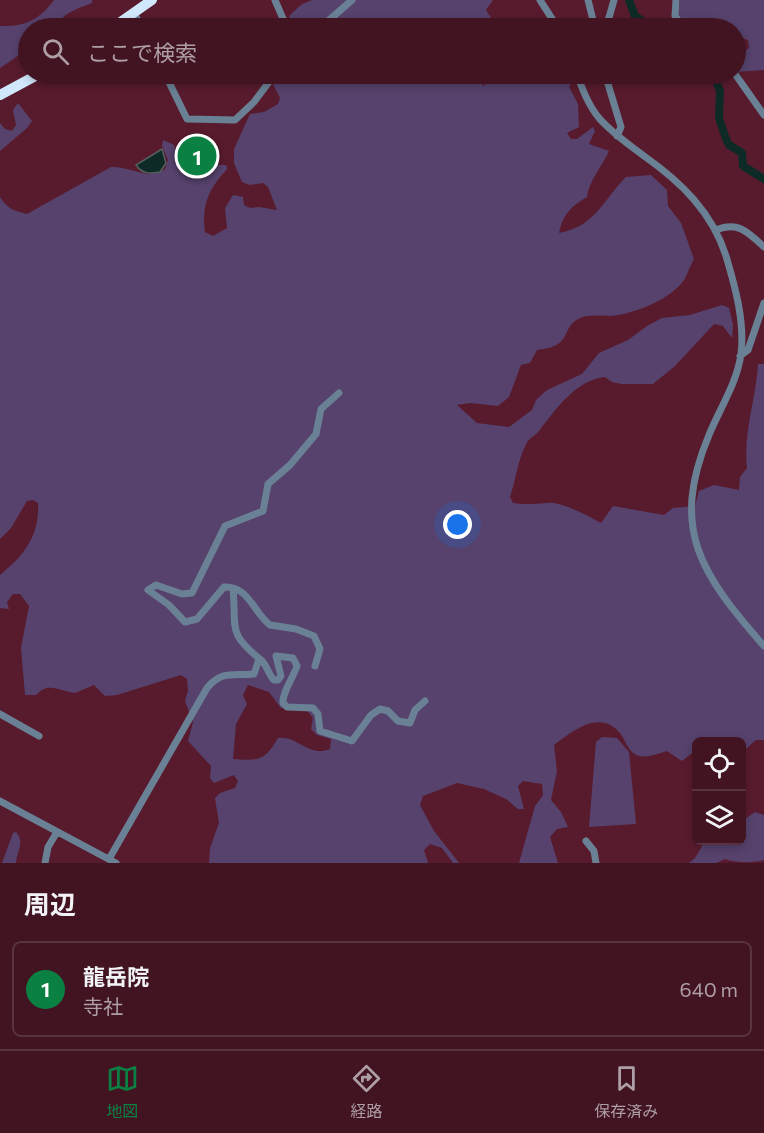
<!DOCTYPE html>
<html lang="ja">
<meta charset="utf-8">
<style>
:root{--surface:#421422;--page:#4c212f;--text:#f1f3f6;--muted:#ae9ea5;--line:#5a3340;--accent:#0b8043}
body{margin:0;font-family:Commissioner,"Noto Sans JP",sans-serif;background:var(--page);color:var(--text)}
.controls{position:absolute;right:18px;bottom:18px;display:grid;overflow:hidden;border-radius:9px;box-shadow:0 3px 9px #0003}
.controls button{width:54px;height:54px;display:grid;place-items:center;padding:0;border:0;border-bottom:2px solid var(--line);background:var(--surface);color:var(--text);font:30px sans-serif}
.you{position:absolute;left:458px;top:525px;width:21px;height:21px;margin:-15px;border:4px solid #fff;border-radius:50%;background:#1a73e8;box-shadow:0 0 0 9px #1a73e833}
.badge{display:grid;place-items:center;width:39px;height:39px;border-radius:50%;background:var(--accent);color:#fff;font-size:20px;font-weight:700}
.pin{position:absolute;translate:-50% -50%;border:3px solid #fff;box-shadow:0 2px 6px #0006}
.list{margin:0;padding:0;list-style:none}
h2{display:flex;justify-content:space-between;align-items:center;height:78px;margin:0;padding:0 24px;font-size:26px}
h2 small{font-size:20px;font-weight:400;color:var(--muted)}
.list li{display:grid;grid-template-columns:39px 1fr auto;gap:18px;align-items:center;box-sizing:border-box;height:96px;margin:0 12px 12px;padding:0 12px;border:2px solid var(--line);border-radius:9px}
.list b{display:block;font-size:22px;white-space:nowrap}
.list p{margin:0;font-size:20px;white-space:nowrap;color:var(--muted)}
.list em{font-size:20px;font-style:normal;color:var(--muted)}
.icon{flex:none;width:33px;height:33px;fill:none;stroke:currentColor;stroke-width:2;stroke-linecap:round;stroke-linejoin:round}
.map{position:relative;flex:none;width:764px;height:863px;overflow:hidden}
.search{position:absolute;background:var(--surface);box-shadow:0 3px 9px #0003;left:18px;right:18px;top:18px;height:66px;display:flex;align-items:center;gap:15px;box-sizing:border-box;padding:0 21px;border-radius:33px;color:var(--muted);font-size:22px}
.sheet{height:186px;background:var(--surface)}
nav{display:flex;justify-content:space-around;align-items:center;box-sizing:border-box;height:84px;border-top:2px solid var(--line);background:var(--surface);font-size:16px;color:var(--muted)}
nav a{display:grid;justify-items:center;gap:3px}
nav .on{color:var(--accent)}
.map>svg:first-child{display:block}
</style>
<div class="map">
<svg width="764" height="863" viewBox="0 0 764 863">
<rect width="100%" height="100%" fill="#581b2d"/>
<path fill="#56426c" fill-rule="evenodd" d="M54,0H92V3C79,8 61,13 56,28H28V49L0,68V26C25,27 39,20 54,0Z
M312,0H493L486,10L494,23L491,28H307L301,22H292L289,16L302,4Z
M680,0H764V70L736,72V57L749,48L748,40L736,36V28H687L678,16Z
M541,19H568L574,28H518Z
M303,74H478L483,86L498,74H578L569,87L578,104L579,127L567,133L571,139H577L593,127L595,131L589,144L609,151C602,167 589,180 587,197C571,206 562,216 559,233C596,226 602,201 626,177L651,175L667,190L668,206L681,223L694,259C690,265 688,274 684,280C670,300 634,314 610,316C600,316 587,314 578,319C560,329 574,346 537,350L530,363L521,365L509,397L498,406L470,403L457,405L477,423L509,427L532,410L536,400L547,390L582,374L599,353L628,340L647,326L662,318L690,315L722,305L729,308L733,325L732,338L723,326L714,324L675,366L653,384H621L612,382L605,377C576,380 556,409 539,431C535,436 529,438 526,444C518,460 516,479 510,497L513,503C527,505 534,504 547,503C560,501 589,516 601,523L613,506L664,515L673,508L695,506L699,491L714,485L739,490L740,477L747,468C743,432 756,400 758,364H764V740H756L746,749H742V742H696V750L682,761L667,751C657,754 641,761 632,752C625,745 624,735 616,729C596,711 570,733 554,745L557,771L551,800L561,812L568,827L557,829L550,837L558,863H519L535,806L543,795L542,784L523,781L518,786L524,809H518L506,799L484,789L457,783L423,796L420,805L434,831L459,863H453L442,848L430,844L424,850L428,863H209L210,848L219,823L215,798L220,793L235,788L238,781L234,775L214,783L210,778L211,766L188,741L193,722L185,701L188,691L187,679L181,675L117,695L105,696L94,685L75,693C59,691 49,681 36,695H25L21,648L29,606L20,594H13L7,602L9,609L0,608V575C24,556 40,535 38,503L33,500L27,501L11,528L0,539V197C7,209 15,211 27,214L111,167C131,166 147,181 165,169L168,160L162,146L163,140L174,145L181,167L202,174H212L217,165H226L227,169C209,188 201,206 205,232L213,236L227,228L225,208L233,195L243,197L244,205L250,208L259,207L277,210L268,187L263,183L250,185L242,182L234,163V149L250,114L264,112L278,104L280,98L273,84L280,81L296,84L302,78ZM248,685L269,692L281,708H305L313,718L311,729L317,735L331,739L330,749C309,758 297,735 278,738C265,761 258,761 233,759L236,724L247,704L243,695Z
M18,103L32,121L27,128L0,151V123L5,129L12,131L16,125L13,110Z
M602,737L617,738L629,752L636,824L589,827L596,742Z
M755,812L764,815V860C753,863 735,863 725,859L717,863H689L695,858L705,841L742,840V821Z
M16,832C25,842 17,851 16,863H2L13,833Z"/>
<path fill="#0e2a27" stroke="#565f5f" stroke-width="1.5" d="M162,149L166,163L160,172C150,174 142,174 136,165Z"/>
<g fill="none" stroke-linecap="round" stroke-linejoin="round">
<path stroke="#0e2a27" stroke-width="8" d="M629,0L635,16L653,28
M713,74L720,91L719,118L726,139L729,145L742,153L743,166L764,179"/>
<path stroke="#6a8195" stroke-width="7" d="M275,0L287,28
M540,0L558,28
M588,0L595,28
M676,0L675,16L684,28
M134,13L142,28
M320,28L352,0
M606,28L614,0
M165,74L187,119L235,120L254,102L275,74
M577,74C582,89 588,105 599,118C612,133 628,144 644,156C681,182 712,212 726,256C735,286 745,322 741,354C737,383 720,408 709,435C669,530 702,575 764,646
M605,74L621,127L617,136
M735,74L764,115
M716,230C738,221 748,232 764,247
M740,356L748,350L764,303
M233,589C237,628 226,632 261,660C267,665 268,674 274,680H278L281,676L276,656L293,658L297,666C293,678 282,693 283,703L287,707L313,708L318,714L320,731L352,741L371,715L380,709L388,711L398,721L410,723L415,710L425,701
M315,666L320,649L314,636L296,629L270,625C253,612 249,586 224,587L197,619L185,622L169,605L148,590L156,585L182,594L192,593L225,526L263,511L268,484L290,465L316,434L321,409L339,393
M0,714L39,736
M0,801L116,863
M586,841L594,851L596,863
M109,859L207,688C222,670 233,676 254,674L259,659
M45,863L48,847L57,832"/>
<path stroke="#d1e8fc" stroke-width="10" d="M112,28L152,0
M0,95L39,74"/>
</g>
</svg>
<div class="controls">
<button><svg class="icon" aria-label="locate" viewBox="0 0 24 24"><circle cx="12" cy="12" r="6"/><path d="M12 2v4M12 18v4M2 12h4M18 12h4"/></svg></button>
<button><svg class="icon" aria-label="layers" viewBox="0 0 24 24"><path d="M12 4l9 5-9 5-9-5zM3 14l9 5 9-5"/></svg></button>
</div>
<div class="you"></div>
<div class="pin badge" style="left:197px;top:156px">1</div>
<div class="search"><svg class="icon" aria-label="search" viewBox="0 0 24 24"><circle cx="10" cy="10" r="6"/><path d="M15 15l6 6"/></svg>ここで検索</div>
</div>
<section class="sheet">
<h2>周辺<small></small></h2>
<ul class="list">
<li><span class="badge">1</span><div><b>龍岳院</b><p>寺社</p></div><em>640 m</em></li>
</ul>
</section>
<nav>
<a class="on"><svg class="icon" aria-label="map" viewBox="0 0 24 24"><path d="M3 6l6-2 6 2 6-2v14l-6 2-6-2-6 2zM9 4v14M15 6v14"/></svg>地図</a>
<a><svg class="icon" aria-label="directions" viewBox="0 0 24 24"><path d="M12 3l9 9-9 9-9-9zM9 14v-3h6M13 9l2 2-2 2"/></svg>経路</a>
<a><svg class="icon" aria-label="saved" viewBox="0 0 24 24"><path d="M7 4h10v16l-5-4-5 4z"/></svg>保存済み</a>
</nav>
